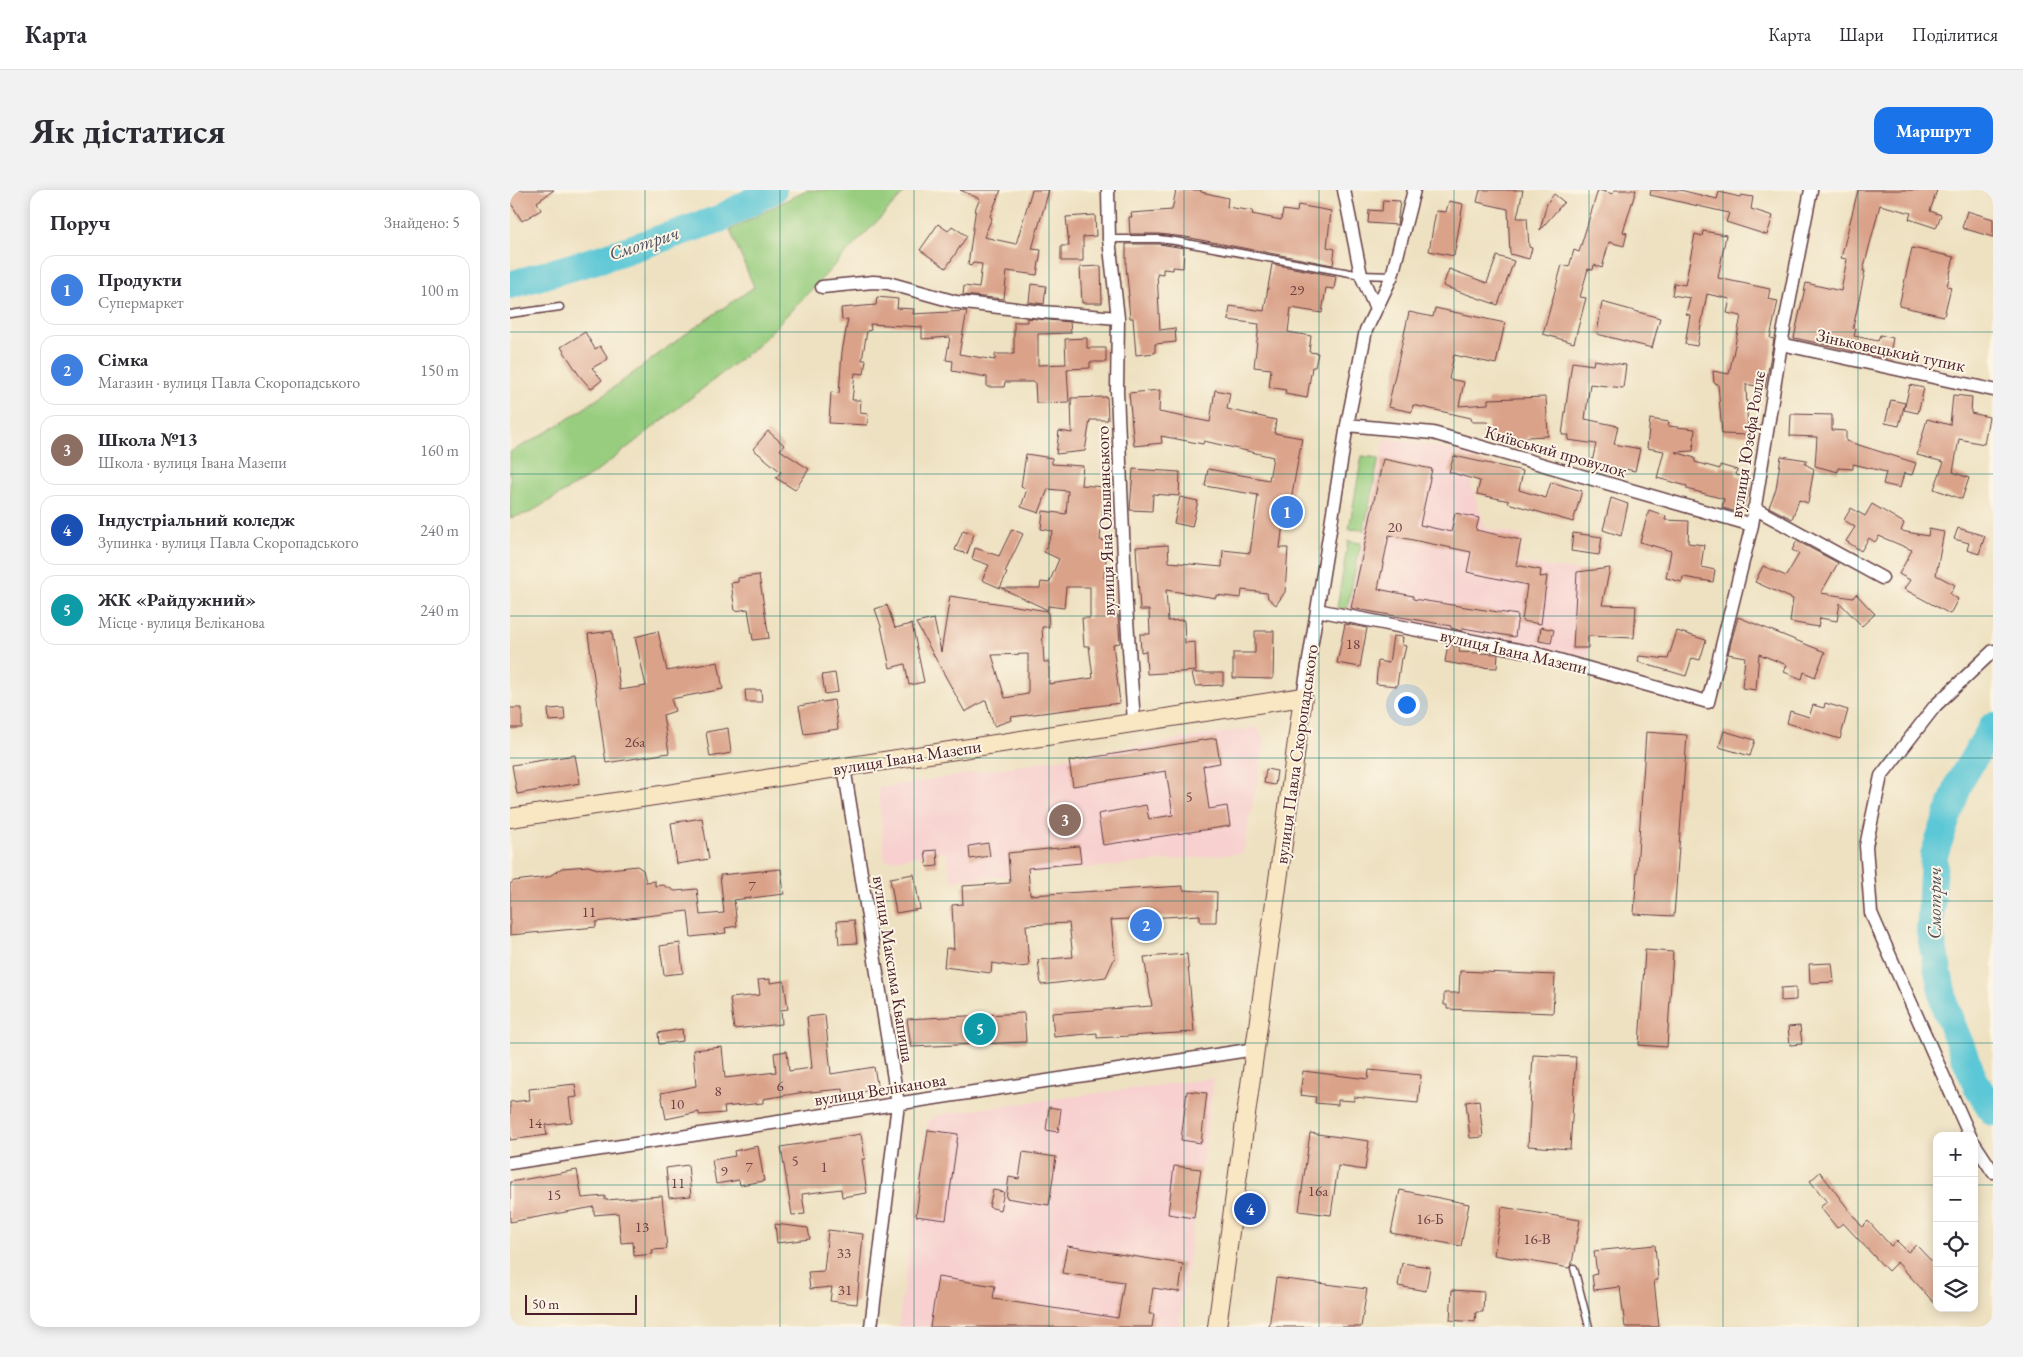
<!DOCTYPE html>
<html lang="uk">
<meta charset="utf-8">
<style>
:root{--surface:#fff;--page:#f2f2f3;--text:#2b2b33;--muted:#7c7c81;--line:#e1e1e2;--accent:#1a73e8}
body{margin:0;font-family:"EB Garamond",serif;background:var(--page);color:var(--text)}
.controls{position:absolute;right:15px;bottom:15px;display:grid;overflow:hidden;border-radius:10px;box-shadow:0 2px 12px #0003}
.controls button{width:45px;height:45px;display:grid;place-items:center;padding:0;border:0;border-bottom:1px solid var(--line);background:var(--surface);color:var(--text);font:25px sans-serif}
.scale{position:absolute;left:15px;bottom:12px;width:112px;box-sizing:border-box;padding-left:5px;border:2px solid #4a1f2b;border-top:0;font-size:14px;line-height:18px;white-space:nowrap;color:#4a1f2b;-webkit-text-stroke:4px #fcf5e5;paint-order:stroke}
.you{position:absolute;left:896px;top:514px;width:18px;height:18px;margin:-12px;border:4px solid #fff;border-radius:50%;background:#1a73e8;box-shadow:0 0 0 8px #1a73e833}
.badge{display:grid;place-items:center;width:32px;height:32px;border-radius:50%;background:var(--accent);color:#fff;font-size:16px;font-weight:700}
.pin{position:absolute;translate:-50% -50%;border:2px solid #fff;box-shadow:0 1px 5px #0006}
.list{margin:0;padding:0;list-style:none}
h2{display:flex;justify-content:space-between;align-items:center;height:65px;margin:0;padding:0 20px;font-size:21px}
h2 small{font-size:16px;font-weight:400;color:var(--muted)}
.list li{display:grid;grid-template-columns:32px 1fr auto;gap:15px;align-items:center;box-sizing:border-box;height:70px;margin:0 10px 10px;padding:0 10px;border:1px solid var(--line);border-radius:15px}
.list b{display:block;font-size:19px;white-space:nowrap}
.list p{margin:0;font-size:16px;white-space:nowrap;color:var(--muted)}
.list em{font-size:16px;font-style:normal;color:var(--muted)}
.icon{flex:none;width:28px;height:28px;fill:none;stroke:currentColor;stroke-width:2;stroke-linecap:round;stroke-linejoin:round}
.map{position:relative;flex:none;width:1483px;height:1137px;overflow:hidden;border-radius:15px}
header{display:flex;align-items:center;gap:30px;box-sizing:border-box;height:70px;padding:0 25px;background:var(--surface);border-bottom:1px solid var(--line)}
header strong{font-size:24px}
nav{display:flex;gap:28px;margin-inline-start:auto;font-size:18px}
.intro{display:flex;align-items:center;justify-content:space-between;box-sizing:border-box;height:120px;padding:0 30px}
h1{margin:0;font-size:35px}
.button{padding:12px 22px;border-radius:15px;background:var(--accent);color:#fff;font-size:18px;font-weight:700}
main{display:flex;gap:30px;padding:0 30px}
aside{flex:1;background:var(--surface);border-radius:15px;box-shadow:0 2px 12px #0003}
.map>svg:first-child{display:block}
</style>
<header>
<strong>Карта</strong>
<nav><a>Карта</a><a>Шари</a><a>Поділитися</a></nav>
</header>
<div class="intro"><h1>Як дістатися</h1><a class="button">Маршрут</a></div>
<main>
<aside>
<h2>Поруч<small>Знайдено: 5</small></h2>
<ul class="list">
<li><span class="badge" style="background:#3f7fe0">1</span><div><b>Продукти</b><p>Супермаркет</p></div><em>100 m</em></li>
<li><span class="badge" style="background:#3f7fe0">2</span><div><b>Сімка</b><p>Магазин · вулиця Павла Скоропадського</p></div><em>150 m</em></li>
<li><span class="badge" style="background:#8d6e63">3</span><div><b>Школа №13</b><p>Школа · вулиця Івана Мазепи</p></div><em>160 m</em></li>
<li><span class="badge" style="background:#1a4fb4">4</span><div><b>Індустріальний коледж</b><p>Зупинка · вулиця Павла Скоропадського</p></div><em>240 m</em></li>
<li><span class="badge" style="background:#0f9aa8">5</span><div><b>ЖК «Райдужний»</b><p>Місце · вулиця Веліканова</p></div><em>240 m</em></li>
</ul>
</aside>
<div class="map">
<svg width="1483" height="1137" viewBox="0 0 1483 1137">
<rect width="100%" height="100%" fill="#fcf5e5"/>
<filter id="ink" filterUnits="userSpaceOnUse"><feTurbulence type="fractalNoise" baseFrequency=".02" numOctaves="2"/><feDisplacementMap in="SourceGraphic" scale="10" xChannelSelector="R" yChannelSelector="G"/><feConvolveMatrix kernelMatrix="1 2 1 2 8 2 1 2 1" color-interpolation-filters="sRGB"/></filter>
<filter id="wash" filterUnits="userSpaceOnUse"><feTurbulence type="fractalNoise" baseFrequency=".0096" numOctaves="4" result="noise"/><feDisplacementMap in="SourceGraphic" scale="20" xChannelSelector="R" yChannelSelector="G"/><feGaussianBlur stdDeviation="1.12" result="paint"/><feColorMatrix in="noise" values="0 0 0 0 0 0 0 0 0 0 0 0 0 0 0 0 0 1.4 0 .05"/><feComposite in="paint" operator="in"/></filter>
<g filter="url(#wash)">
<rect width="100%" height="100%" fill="#eee1c1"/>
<path fill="#f7d0cf" d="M875,248L925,256L967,268L961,294L975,338L1013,346L1008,373L1078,382L1082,396L1079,467L838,420Z
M747,537L755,552L733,663L442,691L436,662L375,671L368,598Z
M704,888L669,1137H388L418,932L430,924Z"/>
<path fill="#98cd7f" stroke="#717655" d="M296,0H397L247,156L85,283L19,323L0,328V262C55,235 102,199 150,163C180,140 212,119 244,97L220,40Z
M852,266L869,268L854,340L839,339Z
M838,351L851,353L837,419L827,418Z"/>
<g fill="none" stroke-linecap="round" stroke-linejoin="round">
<path stroke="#5cc7d6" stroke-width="28" d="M0,95L93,68L209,29L263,0
M1483,536L1450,591L1424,665L1420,742L1436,820L1466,894L1483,922"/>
</g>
<g id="blocks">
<path fill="#daa289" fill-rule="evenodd" d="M0,0H44L27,12L31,20L12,31L0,12Z
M450,0H491L480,26L482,28L474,47L506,54L522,0H539L522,59L531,60L527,85L497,81L494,109L453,105L454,96L469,98L472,74L463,73L461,76L458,75L466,17L470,9Z
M666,0H691V2L718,8L717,17L743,21L742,24L771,30L773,20L787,22L788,15L821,21L817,57L825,59L823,75L675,47L649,44H620L619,27H622L621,23L662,20Z
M970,0H1013L1007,28H1017L1019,57L1022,58L1019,69L1000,64L998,19L967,12Z
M1088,0L1103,4L1104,0H1126L1113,42L1117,43L1114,56L1099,52L1092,78L1084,75L1083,80L1078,79L1070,107L1076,108L1064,153L1033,144L1052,75L1059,77L1064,60L1069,62Z
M1141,0H1170L1207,9L1209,2L1230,7L1231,5L1243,7L1241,19L1263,26L1257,45L1216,32L1219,23L1140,5Z
M1348,0H1427L1420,21L1431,25L1426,38L1399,29L1401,23L1370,15L1353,81H1355L1343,138L1346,139L1344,146L1368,151L1370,145L1383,148L1379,168L1284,148L1296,93L1331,101L1337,69L1331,68Z
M1044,4L1054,12L1030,40L1037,13Z
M873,10L890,11L887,35L858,33L859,20L872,21Z
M939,11L953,14L944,66L919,61L926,21L936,22Z
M1457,21L1483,29V47L1452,38Z
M585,25L586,46L573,47V71H551V56H559L556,27Z
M428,34L438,41L442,36L457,46L436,78L410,60Z
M1193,41L1216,45L1208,88L1260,99L1258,109L1268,111L1260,148L1264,149L1255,198L1236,194L1238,245L1212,244L1208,194L1204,193L1203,181L1219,184L1231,126L1217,123L1220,109L1197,104L1187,156L1175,154L1180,125L1176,124L1180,108L1162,105L1164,93L1175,95L1185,44L1192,46Z
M616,54H649L674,58L673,78L663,77V80L653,79V84L647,83L650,140L665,138L666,152L645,154V163L626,165L623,128H620L618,106H619L616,76Z
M1402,58L1444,67L1437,96L1441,97L1434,126L1389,116Z
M987,66L1004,71L988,115L933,96L939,79L977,93Z
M762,74L826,86L824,99L816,98L812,123L781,118L778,142L801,146L799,162L808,163L805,177H802L797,208L775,204L776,200L759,197L761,179L744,177L749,134L718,130L720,116L754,121Z
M591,76L592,113H572L570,77Z
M521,94L536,96L534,114L519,112Z
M367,107L388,109L387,118L404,119L403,124L457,121L449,164L485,170V164H504V132H517V128L560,132L561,143L528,144V175L556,174L555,149L577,148V158H596V172H580V178L557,179L559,212L526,213L525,192H495L494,197H477V187L442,181L443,171L436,170L440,147L412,149V137L360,134L361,140L357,141L352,170H356L354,184L345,183L342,210H351L350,223L358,224L357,235L319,233L321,202L329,203L332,162L338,129L332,130L331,118L366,115Z
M1092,112L1150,128L1142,158L1087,144Z
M925,118L995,133L986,174L944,165L939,189L954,192L949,216L978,214V209L1036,207L1038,246L1017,247V255L998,256L994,255V247L978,248V232H962L961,228L903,215L902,222L878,217L899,122L923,127Z
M75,142L85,159L90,156L98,169L82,178L92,190L81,199L69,185L51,157Z
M1084,170L1116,175L1113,198L1080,194L1075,229L1108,236L1104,254L1130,259L1125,281L1082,272L1086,254L1058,250L1059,245H1052L1062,172L1083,175Z
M1400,195L1414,198L1408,223L1394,220Z
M650,200L649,222L700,232L705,200L720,203L717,219L766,230L764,243L792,248L781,310L776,309L770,358H778L775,402L766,415L758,408L757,403L732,400L731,408L706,405V408L656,400L658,431L674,430L675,453L685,452L686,481L637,484L636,461L631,462L630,444H640L639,420H630L626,357L658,355L659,372L712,377L713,360L740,363L748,305L695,296L698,279L759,290L763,267L694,251L693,254L651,246L652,253L624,256L619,203Z
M1443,205L1462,207L1461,223L1479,227L1474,254L1449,249L1443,282L1459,288L1452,309L1424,299L1434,272L1407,265L1417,229L1440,235Z
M597,207L598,230H580L575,261L546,264L549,241L562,243L561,208Z
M1381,210L1395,213L1389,236L1375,233Z
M1281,224L1322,225V240L1336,241V251L1406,273L1402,285L1394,283L1390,298L1373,294L1376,282L1343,274V279L1328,278V282L1305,276L1307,247L1280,246Z
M1140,229L1159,232L1158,236L1185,239L1183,261L1165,262L1185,268V272L1210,279V275L1227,280L1226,285L1234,287L1232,296L1239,298L1232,323L1212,318L1214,309L1177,299V296L1147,288L1154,261L1137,258Z
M258,241L274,255L270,260L299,279L285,300L266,288L271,282L243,259Z
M516,264L542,268V274L573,276L571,295L595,297L590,350L598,351L594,388H603L604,426L608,425L610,453L603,454L610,513L501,527L502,530L484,536L476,510L455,522L406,433L424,429L431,462L440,406L538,421L539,437H532L534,472H539V494L583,488L579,456H574L572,428H580V397H556L554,418L538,416V420L491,398H530L531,392L539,393L549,369L534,362L543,341L531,339L533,321L556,324L558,301L538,299L529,323L511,317L517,299L511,297ZM518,464V504L495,508L482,465Z
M944,266L1013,281L1009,300L1036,308L1041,292L1072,301L1063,332L998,313L999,311L967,304L970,291L939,282Z
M1271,266L1297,270L1295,274L1304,279L1298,313L1289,310L1282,329L1259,317L1266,299Z
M873,269L922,279L910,335L941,342L945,323L969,328L966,340L1011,350L1006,375L1031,380L1030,387L1037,386L1031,434L1012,431L1017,395L957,382L961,362L879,345L868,399L903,406V409L1008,425L1005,447L953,438L952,441L941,438V436L841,418Z
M623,279L670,282L669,306L643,304L642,321L620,320Z
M670,307L688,311L682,337L664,333Z
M1101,308L1118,314L1111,346L1093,340Z
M1362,314L1394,333L1391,341L1418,346L1419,339L1434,342L1426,385L1445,395L1440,404L1448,409L1440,424L1394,399L1400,390L1389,384L1402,360L1369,346L1365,352L1359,348L1351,361L1336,351L1345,337L1334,330L1341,318L1355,326Z
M1139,320L1156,326L1155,330L1179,331L1178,353L1194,355L1191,377L1205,380L1203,392L1173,387L1172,392L1156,388L1161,361L1130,352Z
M1448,338L1475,346L1469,364L1457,360L1459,353L1444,349Z
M502,339L513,344L495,382L497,383L490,398L472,390L479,375L462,369L465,358L489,366Z
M453,340L464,344L457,364L445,360Z
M1063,343L1092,347L1089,365L1061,361Z
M1287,351L1328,373L1311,403L1343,408L1346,404L1365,424L1352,436L1330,413L1327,431L1310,428L1308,437L1280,432L1283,409L1245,392L1253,376L1276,386L1289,364L1282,360Z
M1100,378L1092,415L1126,416L1124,448L1078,446V458H1063L1067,382Z
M249,385L259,448L243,450L238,419L225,421L221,393L228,392V388Z
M377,415L385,438L402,434L414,492L399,495L395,474L380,478L371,436L365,419Z
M1228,427L1315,462L1305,487L1294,482L1292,489L1274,482L1277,475L1249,464L1246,500L1232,498L1235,467L1218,464Z
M835,434L857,438L850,477L827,473Z
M1031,437L1044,440L1041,453L1029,451Z
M102,441L110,500L136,496L125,447L148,441L157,481L208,472L213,499L161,509L165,521L153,525L159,563L96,573L78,444Z
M745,441H764L763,489L723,488V463H745Z
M1167,441L1196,450L1190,470L1182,468L1176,486L1128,472L1129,466L1158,469Z
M883,446L893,447L892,455L896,456L893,469L891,468L887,496L866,494L868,471L879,473Z
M938,454L950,457L949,462L988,464L987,478L964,477L935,472Z
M325,483L328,502L315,504L312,485Z
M682,483H713V495L685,496Z
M235,500H251L252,512H236Z
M324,510L328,539L294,544L289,516Z
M1315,513L1338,520L1330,549L1277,533L1280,521L1299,527L1303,515L1314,518Z
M0,518H12V538H0Z
M54,518L55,530L39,531L38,519Z
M218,538L221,563L200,567L196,542Z
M1214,541L1245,550L1240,566L1209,557Z
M1136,542L1177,545L1164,726L1124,724Z
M706,548L710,573L693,576L699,619L717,616L720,636L593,655L588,624L636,615L639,629L663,625L656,581L563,596L559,571Z
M65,565L70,593L7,604L2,575Z
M756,579L767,581L765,595L754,593Z
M192,628L199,669L167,674L161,633Z
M478,653L480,666L460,669L459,656Z
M569,656L571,673L518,678L520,705L673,696V700L707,702L706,732H690V725L601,730L605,767L596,787L531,795L528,770L563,767L559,733L516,735L519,776L508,777L482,773L481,783L434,777L436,758L444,759L442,715L453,714L452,696L500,693L498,663Z
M427,660L428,676L417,677L415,661Z
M78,676L91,680L127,676L133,680L136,692L145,691V696L153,695L165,701L187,699L190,725L214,723L210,685L271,679L274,704L224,710L227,736L215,738L216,743L181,747L178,721L86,732V737L0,745V694L4,691L38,687L52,678Z
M404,684L410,719L386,723L380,688Z
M344,730L347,753L329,754L327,731Z
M170,753L173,783L154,785L150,756Z
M1135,760L1163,762L1157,857L1129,855Z
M677,764L684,842L587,848V843L544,847L542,823L642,816L634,767Z
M1322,773L1324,792L1300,793L1299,774Z
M950,781L1045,785L1043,823L937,819V815H934V803H949Z
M260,789V793L274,791L278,819L271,820L272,834L224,839L220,808L250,805L248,790Z
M1286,797V810L1271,811V798Z
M514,823L516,852L401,857L397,829Z
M315,825L321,884L364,877L368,899L334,905L333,899L289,903L253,909V913L214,917L215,923L189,925V922L156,929L151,903L186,896L183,860L212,857L215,888L266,882L264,863L277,861L279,881L302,878L297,827Z
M1290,836L1292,854L1280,855L1278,837Z
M172,839L173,851L149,854L148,843Z
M1023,865L1066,867L1060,959L1018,956Z
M859,880L911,885L908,913L844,907V911L828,910V915L805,913L806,907L790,905L793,881L858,889Z
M65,894L67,907L59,908L62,932L35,935L37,945L0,950V912L20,910L19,899Z
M677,901L697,903L691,953L671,950Z
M969,910L973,947L960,948L956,912Z
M539,917L551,919L548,942L536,940Z
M418,940L448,944L436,1030L406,1026Z
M800,943L859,951L855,980L828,976L821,1025L789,1021Z
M351,944L355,969H352L357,1003L332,1007L331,999L292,1004L295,1024L282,1025L271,957Z
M248,956L254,991L230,995L229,990L206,994L202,970L225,966L224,961Z
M513,962L546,967L539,1015L496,1008L499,987L509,989Z
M178,975L181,1006L159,1008L156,978Z
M664,976L691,979L684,1028L658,1024Z
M67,980L72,1008L95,1006V1010L152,1006L157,1059L142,1060L143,1064L124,1066L123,1052L111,1053L108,1023L84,1025V1017L0,1032V992Z
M1310,982L1352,1037L1358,1031L1381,1056L1387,1051L1398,1062L1406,1055L1427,1077V1116L1387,1072L1378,1081L1333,1033L1327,1038L1310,1017L1317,1012L1300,991Z
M483,1000L494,1002L490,1020L479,1017Z
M890,1000L959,1014L951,1056L881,1043Z
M992,1017L1070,1030L1062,1073L1059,1078L984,1065Z
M265,1034L298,1038L300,1049L267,1053Z
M318,1040L353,1044L347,1114L320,1111L322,1097L300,1099L298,1082L314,1081Z
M1145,1055L1148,1090L1144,1091L1149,1137H1115L1110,1097L1084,1100L1082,1085L1087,1084L1084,1061Z
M557,1056L673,1074L669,1102L643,1098L639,1124H644L642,1137H420L428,1087L485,1096L483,1109L608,1128L614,1092L552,1083Z
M892,1073L920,1077L916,1101L888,1096Z
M766,1088L857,1099L851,1137H759Z
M942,1100L974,1102L973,1122H966L965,1132L940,1130Z"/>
</g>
</g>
<g filter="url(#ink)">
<use href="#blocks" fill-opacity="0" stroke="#633c42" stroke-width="1"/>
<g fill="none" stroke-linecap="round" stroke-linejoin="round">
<g stroke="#633c42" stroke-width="9">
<path id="lane" d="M599,49H649L665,51L851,85L882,86
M0,124L50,117
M1064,1078L1079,1137"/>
</g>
<g stroke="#633c42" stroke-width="15">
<path id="street" d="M598,0L599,49L608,128L607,201L616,415L624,532
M834,0L851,85L866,119
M312,97L363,92L378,93L446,112L532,122L608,128
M1271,154L1483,200
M837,235L923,243L1242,335
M1244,318L1372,388
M807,420L1024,463L1198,512L1242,335L1271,154L1301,0
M793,507L837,235L856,140L882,86L904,0
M334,577L388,914L361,1137
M1460,946L1361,723L1356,656L1371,586L1425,516L1483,461
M1464,953L1483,982
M0,973L745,859"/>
</g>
<g stroke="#633c42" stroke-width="20">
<path id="secondary" d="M0,628L793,507L707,1137"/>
</g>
<use href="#lane" stroke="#fff" stroke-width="6"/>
<use href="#street" stroke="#fff" stroke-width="12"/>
<use href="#secondary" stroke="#f9e7c3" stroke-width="18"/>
</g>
</g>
<path fill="none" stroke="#0f766e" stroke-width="1" stroke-opacity="0.55" d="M135,0V1137M270,0V1137M404,0V1137M539,0V1137M674,0V1137M809,0V1137M944,0V1137M1079,0V1137M1213,0V1137M1348,0V1137M0,142H1483M0,284H1483M0,426H1483M0,568H1483M0,711H1483M0,853H1483M0,995H1427M1464,995H1483"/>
<g text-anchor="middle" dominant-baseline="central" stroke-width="4" stroke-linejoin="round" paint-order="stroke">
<g font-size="15" fill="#6e4042">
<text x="787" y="99">29</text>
<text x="885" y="336">20</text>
<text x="843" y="453">18</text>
<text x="125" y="551">26а</text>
<text x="679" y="606">5</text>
<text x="242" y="695">7</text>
<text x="79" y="721">11</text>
<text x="270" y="895">6</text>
<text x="208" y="900">8</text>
<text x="167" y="913">10</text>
<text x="25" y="932">14</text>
<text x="285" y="970">5</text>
<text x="239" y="976">7</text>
<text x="314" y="976">1</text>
<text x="214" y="980">9</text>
<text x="168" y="992">11</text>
<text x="808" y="1000">16а</text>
<text x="44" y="1004">15</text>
<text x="920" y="1028">16-Б</text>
<text x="132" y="1036">13</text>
<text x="1027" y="1048">16-В</text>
<text x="334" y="1062">33</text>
<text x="335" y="1099">31</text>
</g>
<g font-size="18" fill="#4a1f2b" stroke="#fcf5e5">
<text transform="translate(1381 160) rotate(12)">Зіньковецький тупик</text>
<text transform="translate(1237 254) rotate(-81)">вулиця Юзефа Роллє</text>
<text transform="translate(1046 261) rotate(16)">Київський провулок</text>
<text transform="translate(595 331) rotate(-92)">вулиця Яна Ольшанського</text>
<text transform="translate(1004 461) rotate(13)">вулиця Івана Мазепи</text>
<text transform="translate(786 564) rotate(-82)">вулиця Павла Скоропадського</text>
<text transform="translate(397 567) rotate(-9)">вулиця Івана Мазепи</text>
<text transform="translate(384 779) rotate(81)">вулиця Максима Квапиша</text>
<text transform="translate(370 899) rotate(-9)">вулиця Веліканова</text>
</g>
<g font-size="19" font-style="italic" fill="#4f515e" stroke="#fcf5e5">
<text transform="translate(134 53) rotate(-18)">Смотрич</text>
<text transform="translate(1424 713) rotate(-90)">Смотрич</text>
</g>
</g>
</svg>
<div class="controls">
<button>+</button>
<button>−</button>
<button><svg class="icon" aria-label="locate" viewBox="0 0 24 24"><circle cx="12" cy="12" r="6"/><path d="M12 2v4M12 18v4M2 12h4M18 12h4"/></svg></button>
<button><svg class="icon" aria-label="layers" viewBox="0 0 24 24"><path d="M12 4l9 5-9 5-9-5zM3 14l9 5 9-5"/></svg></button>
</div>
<div class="scale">50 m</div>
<div class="you"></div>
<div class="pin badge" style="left:777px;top:322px;background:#3f7fe0">1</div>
<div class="pin badge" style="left:636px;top:735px;background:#3f7fe0">2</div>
<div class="pin badge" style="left:555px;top:630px;background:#8d6e63">3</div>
<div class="pin badge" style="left:740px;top:1019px;background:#1a4fb4">4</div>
<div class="pin badge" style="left:470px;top:839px;background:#0f9aa8">5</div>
</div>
</main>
